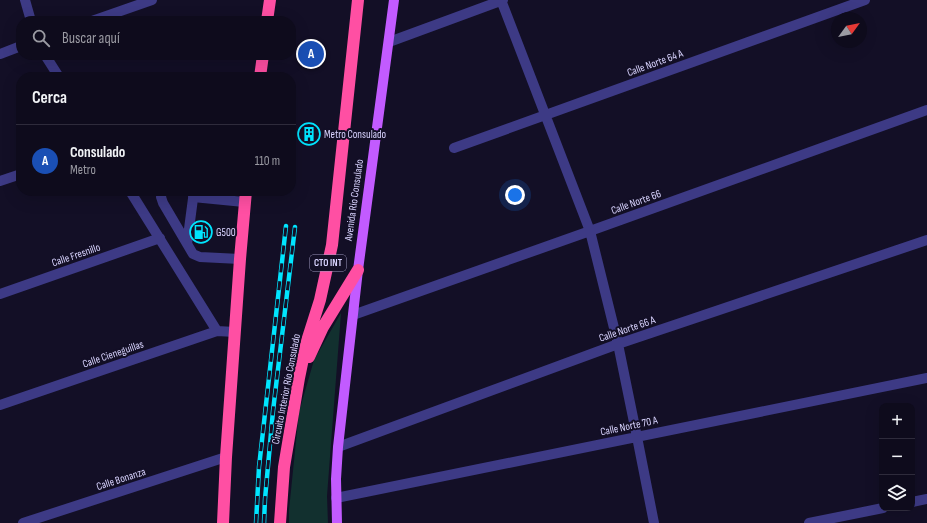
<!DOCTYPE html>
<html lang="es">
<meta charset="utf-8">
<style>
:root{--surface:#0e0b1c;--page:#171425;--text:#f1f3f6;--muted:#9b9ba3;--line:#2e2b3b;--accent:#00e5ff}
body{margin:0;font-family:"Sofia Sans Condensed",sans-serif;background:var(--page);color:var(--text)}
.controls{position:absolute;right:12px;bottom:12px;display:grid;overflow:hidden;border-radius:8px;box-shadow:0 4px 16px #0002}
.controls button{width:36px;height:36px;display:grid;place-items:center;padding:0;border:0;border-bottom:1px solid var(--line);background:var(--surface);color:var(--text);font:20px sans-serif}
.compass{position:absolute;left:831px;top:12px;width:36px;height:36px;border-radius:50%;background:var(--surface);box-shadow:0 4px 16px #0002;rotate:57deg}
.you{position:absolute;left:515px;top:195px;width:14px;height:14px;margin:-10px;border:3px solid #fff;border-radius:50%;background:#1a73e8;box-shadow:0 0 0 6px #1a73e833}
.badge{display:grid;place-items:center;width:26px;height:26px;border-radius:50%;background:var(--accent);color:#fff;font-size:13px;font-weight:700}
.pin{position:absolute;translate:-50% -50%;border:2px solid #fff;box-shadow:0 1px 4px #0006}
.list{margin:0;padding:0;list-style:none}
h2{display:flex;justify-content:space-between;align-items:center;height:52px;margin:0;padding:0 16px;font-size:17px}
h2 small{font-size:13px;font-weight:400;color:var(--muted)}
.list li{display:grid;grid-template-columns:26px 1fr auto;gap:12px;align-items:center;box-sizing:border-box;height:72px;padding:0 16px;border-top:1px solid var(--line)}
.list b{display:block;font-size:15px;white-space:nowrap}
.list p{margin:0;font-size:13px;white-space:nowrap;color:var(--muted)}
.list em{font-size:13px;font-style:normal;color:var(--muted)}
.icon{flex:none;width:22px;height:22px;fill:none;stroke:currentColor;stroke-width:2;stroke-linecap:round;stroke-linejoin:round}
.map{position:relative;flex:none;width:927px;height:523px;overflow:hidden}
.search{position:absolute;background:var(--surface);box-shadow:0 4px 16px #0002;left:16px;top:16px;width:280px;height:44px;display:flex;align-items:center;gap:10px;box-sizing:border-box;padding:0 14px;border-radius:16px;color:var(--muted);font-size:15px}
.panel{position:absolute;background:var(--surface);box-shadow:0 4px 16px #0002;left:16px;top:72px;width:280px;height:124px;border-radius:16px}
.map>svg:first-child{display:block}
</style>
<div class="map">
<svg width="927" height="523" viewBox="0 0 927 523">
<rect width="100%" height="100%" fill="#130f26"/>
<path fill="#12302f" d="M341,313L327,496L328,523H289V510L299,412L314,360Z"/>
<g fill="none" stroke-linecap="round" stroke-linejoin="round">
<path stroke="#3d3a85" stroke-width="10" d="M25,0L31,21
M501,0L590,231L618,344L637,437L654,523
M92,21L152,0
M389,42L503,0
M0,54L21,46
M45,55L59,77
M454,148L865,0
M0,181L21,174
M130,191L217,331
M162,191L161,197L163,203L193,254L200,257L240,259
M193,197L244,202
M187,244L194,191
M0,294L160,238
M353,315L590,231L927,110
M0,405L217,331L235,332
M338,447L618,344L927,240
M336,498L927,378
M912,502L927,499
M23,523L226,457
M809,523L883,508"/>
<path stroke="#c25bff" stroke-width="10" d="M337,523L336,479L338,447L358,270L394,0"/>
<path stroke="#ff4fa3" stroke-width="12" d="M267,21L270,0
M260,77L263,55
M309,357L323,327L358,270
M223,523L226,457L240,259L246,191
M280,523L284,467L299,378L306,344L320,300L332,245L358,0"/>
<g stroke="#00e5ff" stroke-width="4.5">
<path id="rail" d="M256,523L259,467L286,226
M264,523L265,499L273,411L295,227"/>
</g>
<use href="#rail" stroke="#130f26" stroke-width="3" stroke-dasharray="9" stroke-linecap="butt"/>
</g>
<defs>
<g id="building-ring" transform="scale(1.15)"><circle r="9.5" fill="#130f26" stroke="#00e5ff" stroke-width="1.5"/><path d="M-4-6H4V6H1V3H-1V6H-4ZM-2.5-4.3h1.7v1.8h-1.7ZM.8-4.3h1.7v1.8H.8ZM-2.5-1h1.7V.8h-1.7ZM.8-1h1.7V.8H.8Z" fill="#00e5ff"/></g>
<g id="fuel-ring" transform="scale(1.15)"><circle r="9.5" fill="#130f26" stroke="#00e5ff" stroke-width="1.5"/><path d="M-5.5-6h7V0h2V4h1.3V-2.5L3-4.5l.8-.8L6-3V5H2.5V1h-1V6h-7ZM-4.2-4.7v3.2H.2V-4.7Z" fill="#00e5ff"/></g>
</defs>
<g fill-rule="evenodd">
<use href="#building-ring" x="309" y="134"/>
<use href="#fuel-ring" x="201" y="232"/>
</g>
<g text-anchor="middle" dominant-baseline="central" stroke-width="4" stroke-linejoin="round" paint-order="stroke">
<rect fill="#130f26" stroke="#9e99be" stroke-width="1" x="310" y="255" width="36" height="16" rx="3"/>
<g font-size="10" font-weight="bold" fill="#d9d4ff">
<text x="328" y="263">CTO INT</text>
</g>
<g font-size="11" fill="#d9d4ff" stroke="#130f26">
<text transform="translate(655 63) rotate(-20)">Calle Norte 64 A</text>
<text transform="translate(354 200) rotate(-82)">Avenida Río Consulado</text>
<text transform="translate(636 202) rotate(-20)">Calle Norte 66</text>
<text transform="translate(76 255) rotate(-19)">Calle Fresnillo</text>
<text transform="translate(627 329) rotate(-19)">Calle Norte 66 A</text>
<text transform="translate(113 354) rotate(-19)">Calle Cieneguillas</text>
<text transform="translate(286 389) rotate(-79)">Circuito Interior Río Consulado</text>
<text transform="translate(629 426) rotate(-12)">Calle Norte 70 A</text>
<text transform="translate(121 479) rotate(-18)">Calle Bonanza</text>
</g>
<g font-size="11" fill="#d9d4ff" stroke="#130f26" text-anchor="start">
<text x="324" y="134">Metro Consulado</text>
<text x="216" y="232">G500</text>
</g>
</g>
</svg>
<div class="controls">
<button>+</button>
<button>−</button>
<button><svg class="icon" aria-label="layers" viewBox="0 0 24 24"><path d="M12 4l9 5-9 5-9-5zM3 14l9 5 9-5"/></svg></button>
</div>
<svg class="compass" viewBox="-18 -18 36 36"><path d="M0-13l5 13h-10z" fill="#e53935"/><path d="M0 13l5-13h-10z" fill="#9b9ba3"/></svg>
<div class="you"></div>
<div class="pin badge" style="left:311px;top:54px;background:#1a4fb4">A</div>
<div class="search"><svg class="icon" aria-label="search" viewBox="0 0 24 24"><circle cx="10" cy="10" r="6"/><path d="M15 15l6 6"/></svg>Buscar aquí</div>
<section class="panel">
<h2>Cerca<small></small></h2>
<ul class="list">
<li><span class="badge" style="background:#1a4fb4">A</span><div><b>Consulado</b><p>Metro</p></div><em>110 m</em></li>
</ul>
</section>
</div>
